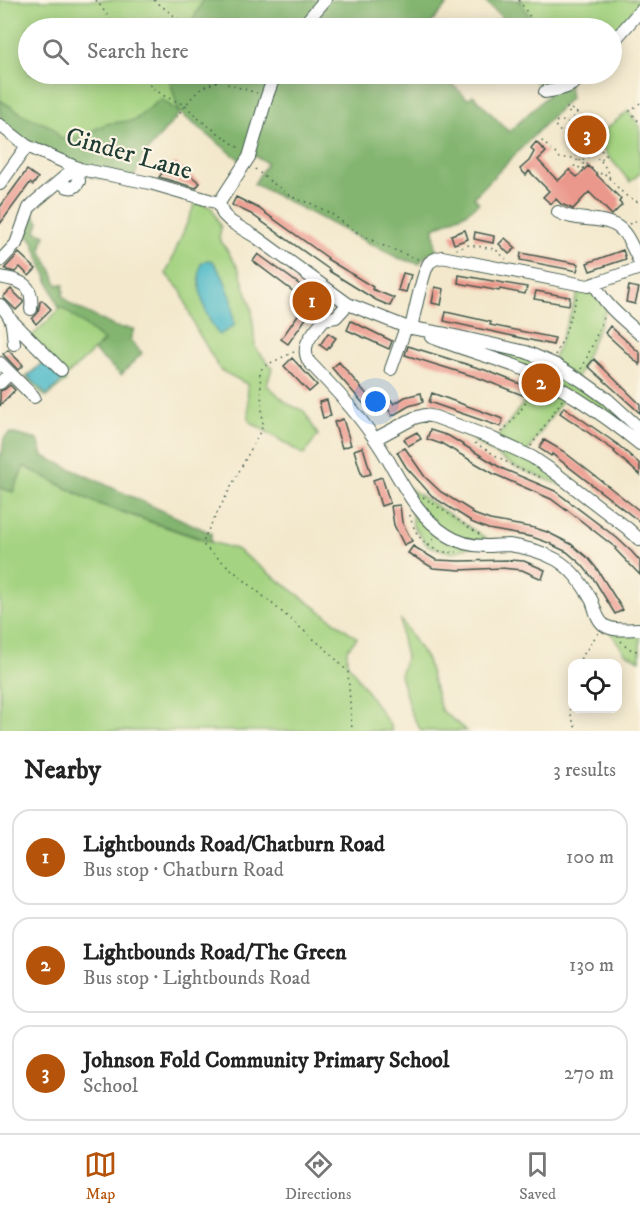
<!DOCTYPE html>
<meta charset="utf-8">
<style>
:root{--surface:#fff;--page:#f6f6f6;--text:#222;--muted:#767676;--line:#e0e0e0;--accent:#b45309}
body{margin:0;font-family:"IM FELL DW Pica",serif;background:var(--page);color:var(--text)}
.controls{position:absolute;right:18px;bottom:18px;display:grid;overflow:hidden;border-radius:12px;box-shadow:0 3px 15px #0003}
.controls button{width:54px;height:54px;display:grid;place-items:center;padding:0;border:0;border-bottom:2px solid var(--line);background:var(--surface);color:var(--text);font:30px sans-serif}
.you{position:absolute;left:376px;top:402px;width:21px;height:21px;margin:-15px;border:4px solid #fff;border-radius:50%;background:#1a73e8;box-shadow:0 0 0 9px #1a73e833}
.badge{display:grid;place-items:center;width:39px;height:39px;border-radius:50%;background:var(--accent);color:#fff;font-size:20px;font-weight:700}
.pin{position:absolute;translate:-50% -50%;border:3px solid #fff;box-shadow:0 2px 6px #0006}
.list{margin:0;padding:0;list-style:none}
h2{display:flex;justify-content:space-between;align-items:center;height:78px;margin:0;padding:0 24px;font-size:26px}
h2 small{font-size:20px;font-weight:400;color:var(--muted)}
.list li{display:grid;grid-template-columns:39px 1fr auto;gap:18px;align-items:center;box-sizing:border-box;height:96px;margin:0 12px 12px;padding:0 12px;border:2px solid var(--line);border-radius:18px}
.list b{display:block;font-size:22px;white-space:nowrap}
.list p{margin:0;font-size:20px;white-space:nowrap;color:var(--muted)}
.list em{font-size:20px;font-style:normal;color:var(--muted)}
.icon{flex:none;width:33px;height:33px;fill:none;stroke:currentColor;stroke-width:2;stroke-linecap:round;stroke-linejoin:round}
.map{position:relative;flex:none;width:640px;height:731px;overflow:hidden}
.search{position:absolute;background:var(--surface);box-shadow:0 3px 15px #0003;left:18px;right:18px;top:18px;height:66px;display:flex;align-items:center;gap:15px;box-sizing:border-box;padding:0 21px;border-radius:33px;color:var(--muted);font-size:22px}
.sheet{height:402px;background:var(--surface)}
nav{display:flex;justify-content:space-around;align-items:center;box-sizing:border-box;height:84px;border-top:2px solid var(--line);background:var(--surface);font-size:16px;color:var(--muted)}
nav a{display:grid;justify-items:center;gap:3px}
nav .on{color:var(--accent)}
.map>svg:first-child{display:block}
</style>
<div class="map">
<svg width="640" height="731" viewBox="0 0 640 731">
<rect width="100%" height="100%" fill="#fcf5e5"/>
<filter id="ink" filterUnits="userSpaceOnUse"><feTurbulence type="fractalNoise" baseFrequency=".0167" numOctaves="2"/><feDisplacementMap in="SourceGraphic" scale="12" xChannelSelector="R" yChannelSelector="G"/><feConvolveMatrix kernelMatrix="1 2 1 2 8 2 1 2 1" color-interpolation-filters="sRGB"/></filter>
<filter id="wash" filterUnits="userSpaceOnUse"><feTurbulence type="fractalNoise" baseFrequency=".008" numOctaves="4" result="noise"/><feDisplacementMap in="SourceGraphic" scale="24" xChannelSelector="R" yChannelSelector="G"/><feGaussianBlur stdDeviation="1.35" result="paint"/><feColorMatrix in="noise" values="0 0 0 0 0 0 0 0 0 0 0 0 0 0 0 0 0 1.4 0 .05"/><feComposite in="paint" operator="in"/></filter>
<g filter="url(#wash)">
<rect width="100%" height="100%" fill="#f3e8cc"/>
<path fill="#a4d381" stroke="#62885a" stroke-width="1.5" d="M0,0H203L189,28H28V74H168L180,112L142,157L78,163L0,118Z
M519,0H640V2L612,35V28H537Z
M628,111L640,126V173L630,182L594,139Z
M196,201L212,208L221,228L219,238L239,269L252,310L255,347L272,368L267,385L288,404L304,411L318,435L304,455L249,421L247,384L220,370L195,327L181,291L166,274Z
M581,285L608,305L577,378L552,363Z
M62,307L104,341L64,378L66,381L47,397L42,394L26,377L46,359L27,341Z
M444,337L489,347L548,365L604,402L640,435V440L612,418Z
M542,379L567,393L526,454L574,490L515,467L441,419L495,440Z
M24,466L96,503L200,539L236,549L357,638L347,650V662L390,725L392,731H0V488L13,491Z
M401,483L498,546L475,545L452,553L427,545L413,526L411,500Z
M401,620L427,660L441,710L467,731H421L411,713L400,675L406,657L401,634Z
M610,632H640V660L625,653Z"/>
<path fill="#83b56f" stroke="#517952" stroke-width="1.5" d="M203,0H451L427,28H189Z
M483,0H519L537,28H506L500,15Z
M168,74H441L468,99L473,95L509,132L548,95L528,74H563L569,87L571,97L474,197L479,203L466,213L434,228L436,251C427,254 424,257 419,264L398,258L254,184L267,163L247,151L241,161L180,113L142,157L131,186L90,177L27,146L0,124V100L26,116L52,127L61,139L80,137L106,124L135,120L161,99L179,112Z
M34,215L39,222L36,231L45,235L41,250L52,271L57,285L61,284L64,285L63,289L64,292L62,295L70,304L115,327L134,329L130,340L142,353L121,375L94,351L104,341L62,307L59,308L32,240L25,234Z
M10,433L38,440L43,456L211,533V542L96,503L24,466L13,492L0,488V454H2L4,438Z"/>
<path fill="#4cb9c7" stroke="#367b7e" stroke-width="1.5" d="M207,260L213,261L223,277L232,300L234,326L219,335C204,316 196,287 201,264Z
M44,362L62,381L47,395L28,376Z"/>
<g id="blocks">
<path fill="#eb988c" d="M536,142L546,152L538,160L558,181L569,170L577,177L588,166L621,199L619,202L622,205L612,215L589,192L573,209L561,204L556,199L551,204L543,197L549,191L529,171L526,175L520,169L529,161L534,152L531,148Z
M175,163L200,183L196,188L159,177L167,167L169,170Z
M27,170L38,178L33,185L30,183L0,224V207Z
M236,197L258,208L328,258L327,259L373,287L372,289L394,298L390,306L376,300L329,271L330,270L251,214L232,205Z
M465,230L468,239L454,244L451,235Z
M475,232L494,236L493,243L474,239Z
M505,238L516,248L509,254L499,244Z
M623,250L626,259L590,271L587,263Z
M19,253L36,269L29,276L20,267L15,272L7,270L5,268Z
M521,253L579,264L577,271L520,260Z
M258,254L307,290L302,298L253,261Z
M403,273L411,275L406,292L398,290Z
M459,275L527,287L525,294L500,289L499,291L458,283Z
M629,286L639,288L635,304L626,302Z
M435,287L444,289L441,305L432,303Z
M11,289L23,301V303L16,310L3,297Z
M536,291L570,297L569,305L534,299Z
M42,300L51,309L36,324L32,319L38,313L40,302Z
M300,312L307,317L288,344L281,339Z
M446,312L491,322L490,325L555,338L553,345L444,321Z
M351,321L392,341L389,349L347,330Z
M610,326L640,353V365L605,333Z
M328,333L336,338L327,350L320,345Z
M408,346L485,370L528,387L525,396L476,377L405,355Z
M8,350L23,365L18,370L3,354Z
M292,358L317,385L309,392L284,366Z
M594,359L640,404V413L588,366Z
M339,362L376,405L369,410L332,368Z
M10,385L15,390L0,405V391L5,389Z
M421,393L423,402L409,406L392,416L385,403L391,400L394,404L405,397Z
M432,393L503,419L501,427L429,402Z
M327,400L331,416L323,418L319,402Z
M564,407L617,444L640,464V475L614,452L615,451L560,413Z
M343,419L351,445L342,448L334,422Z
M430,430L449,436L501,468L555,491L617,538L632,552L640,561V575L615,549L616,548L566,509V510L551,499L494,474L441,443V444L427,439Z
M417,432L421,439L408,446L404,439Z
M544,440L563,451L640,511V522L552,454L551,456L539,448Z
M363,447L371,474L362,476L354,450Z
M405,448L425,477L441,492L472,511L471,513L490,520L535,528L547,532L571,544L589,559L597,569L623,610L615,614L595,581L582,565L567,552L552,545V544L532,537L488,529L471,522V521L433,497L406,467L397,452Z
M382,477L390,503L381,506L373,480Z
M400,505L402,522L412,541L404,545L394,525L391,506Z
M413,546L436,560L459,561L509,560L524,561L545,570L542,579L522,570L501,568L460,570L433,568L408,553Z"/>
</g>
</g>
<g filter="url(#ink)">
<use href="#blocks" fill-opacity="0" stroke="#3f574b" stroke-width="1.5"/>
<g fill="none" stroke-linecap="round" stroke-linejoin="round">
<g stroke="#3f574b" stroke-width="14">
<path id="minor" d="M301,28L325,0
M612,43L640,11
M545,92C564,89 571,88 584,74
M0,125L27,146L80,169L150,183L219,203
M60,181C66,188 74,191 79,181L78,176L72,170
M0,184L27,146
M219,203L223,214L231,222L256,237L348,304L406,327L446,334L526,352L556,365L582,381L607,399L640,429
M219,203L249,157L267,96L275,74
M558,212C567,217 575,218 586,219C623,221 625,231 640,263
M0,261L16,244L29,208L36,201L76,167
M0,277C22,281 34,284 31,309
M595,284C604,305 623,319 640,334
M323,286L319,307L324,319
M348,304L336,317L324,319C314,333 299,345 309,362C332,386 355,410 374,438C398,471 411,512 447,535C459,543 473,546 486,546C494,546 501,545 509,545C524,547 543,552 557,560C572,569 584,586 592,601C595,609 597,620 604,625C613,632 630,629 640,629
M0,305C14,319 12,325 14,344
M12,321L61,370
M411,328C414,315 423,271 429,263C433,259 437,258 442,257L588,286L640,268
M431,337C461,349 493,357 523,369C566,388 604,415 640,444
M0,363L34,397
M391,369L406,327
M0,383L10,373
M375,439L414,418L425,415L435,417L489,437L532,457L554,472L627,528L640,540"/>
</g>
<path stroke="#3f574b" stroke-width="1.5" stroke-dasharray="1.5 4.5" stroke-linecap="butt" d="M96,0L117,28
M154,0L177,18L186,28
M519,0L537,28
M144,74L151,87L166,97L185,105L200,120L239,148
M221,74L227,84L257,93
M640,103L630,111L640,123
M176,117L193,96L203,87L224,79
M537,143L541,140L560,158H572L581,162L568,140L556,127L555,123C556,122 557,121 559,121C565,119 580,130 585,134L586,132L566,109L568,107L589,121L594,120L592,139L606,156L600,161L592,154L581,162L586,166
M601,161L610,174L609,178
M255,169L271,182L296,199L310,203L330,213L353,230L379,244L420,260
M569,170L576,165L582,170L587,164L599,175L603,172L625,195L640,203
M629,224L640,219
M456,249L469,245L495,249L506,259
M294,352L266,365L262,368L260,375L263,426L204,538V546L329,652L348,672L352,731
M555,355L564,337L578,294
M582,369L605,315
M0,406L14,392
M502,432L519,413L537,386
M475,443L515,467L542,478
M531,446L562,400
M423,497L482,536
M410,515C414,538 433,556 457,552
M429,545L435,537
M621,641L627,648L640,652
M577,664L598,633
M572,679C567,701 568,710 577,731"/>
<use href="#minor" stroke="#fff" stroke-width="12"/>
</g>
</g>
<g text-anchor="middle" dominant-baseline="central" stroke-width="4.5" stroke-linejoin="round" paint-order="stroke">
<g font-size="26" fill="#1f3d34" stroke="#fcf5e5">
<text transform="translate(129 154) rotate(16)">Cinder Lane</text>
</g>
</g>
</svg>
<div class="controls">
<button><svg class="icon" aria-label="locate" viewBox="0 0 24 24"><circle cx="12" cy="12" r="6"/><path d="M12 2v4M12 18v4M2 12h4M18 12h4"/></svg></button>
</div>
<div class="you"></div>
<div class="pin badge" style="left:312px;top:301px">1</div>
<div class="pin badge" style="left:541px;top:383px">2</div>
<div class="pin badge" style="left:587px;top:135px">3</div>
<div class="search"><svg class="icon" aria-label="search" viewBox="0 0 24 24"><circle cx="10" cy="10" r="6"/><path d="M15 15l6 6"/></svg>Search here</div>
</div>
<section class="sheet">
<h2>Nearby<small>3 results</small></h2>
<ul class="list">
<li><span class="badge">1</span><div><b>Lightbounds Road/Chatburn Road</b><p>Bus stop · Chatburn Road</p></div><em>100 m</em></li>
<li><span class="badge">2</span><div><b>Lightbounds Road/The Green</b><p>Bus stop · Lightbounds Road</p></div><em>130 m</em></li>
<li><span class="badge">3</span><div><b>Johnson Fold Community Primary School</b><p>School</p></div><em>270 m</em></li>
</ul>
</section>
<nav>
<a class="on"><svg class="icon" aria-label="map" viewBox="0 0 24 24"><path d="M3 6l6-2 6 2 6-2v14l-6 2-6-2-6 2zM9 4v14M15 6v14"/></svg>Map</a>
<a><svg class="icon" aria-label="directions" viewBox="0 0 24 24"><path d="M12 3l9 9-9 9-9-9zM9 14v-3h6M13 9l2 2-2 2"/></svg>Directions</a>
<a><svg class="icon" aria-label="saved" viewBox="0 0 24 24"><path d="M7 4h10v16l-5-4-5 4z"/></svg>Saved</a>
</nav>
